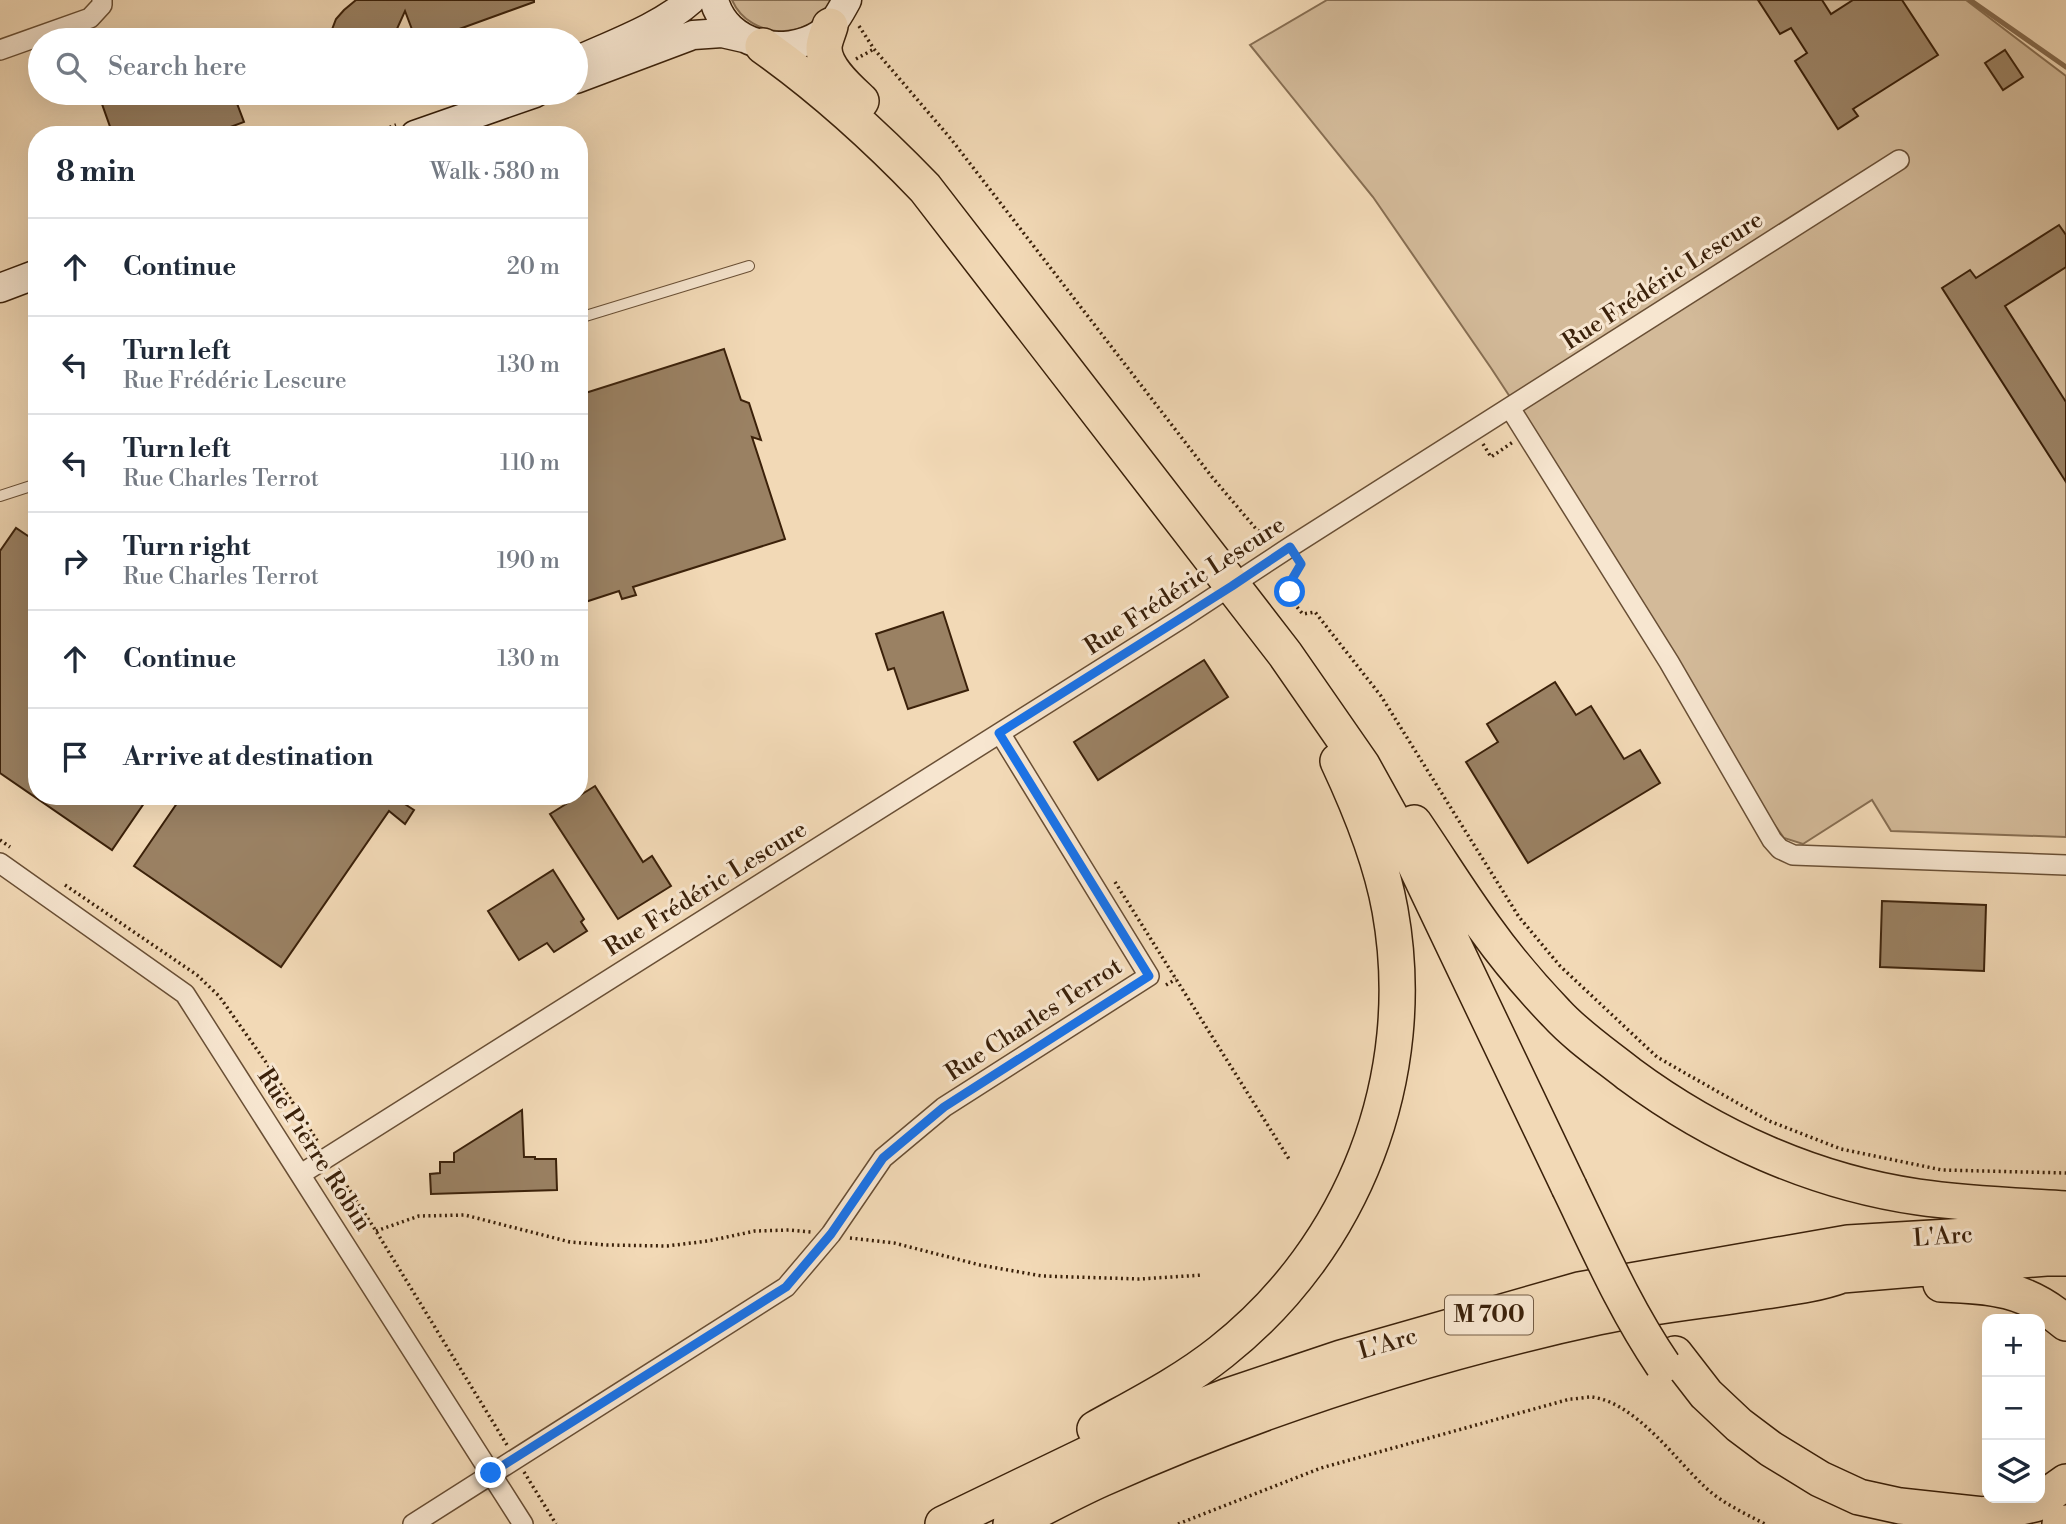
<!DOCTYPE html>
<meta charset="utf-8">
<style>
:root{--surface:#fff;--page:#f6f6f7;--text:#1f2937;--muted:#747a83;--line:#e0e1e3}
body{margin:0;font-family:"Libre Bodoni",serif;background:var(--page);color:var(--text)}
.controls{position:absolute;right:21px;bottom:21px;display:grid;overflow:hidden;border-radius:14px;box-shadow:0 7px 28px #0002}
.controls button{width:63px;height:63px;display:grid;place-items:center;padding:0;border:0;border-bottom:2px solid var(--line);background:var(--surface);color:var(--text);font:35px sans-serif}
.stop{position:absolute;width:21px;height:21px;margin:-16px;border:5px solid #1a73e8;border-radius:50%;background:#fff}
.stop.end{background:#1a73e8;border-color:#fff;box-shadow:0 2px 7px #0008}
.list{margin:0;padding:0;list-style:none}
h2{display:flex;justify-content:space-between;align-items:center;height:91px;margin:0;padding:0 28px;font-size:30px}
h2 small{font-size:23px;font-weight:400;color:var(--muted)}
.list li{display:grid;grid-template-columns:46px 1fr auto;gap:21px;align-items:center;box-sizing:border-box;height:98px;padding:0 28px;border-top:2px solid var(--line)}
.list b{display:block;font-size:26px;white-space:nowrap}
.list p{margin:0;font-size:23px;white-space:nowrap;color:var(--muted)}
.list em{font-size:23px;font-style:normal;color:var(--muted)}
.icon{flex:none;width:38px;height:38px;fill:none;stroke:currentColor;stroke-width:2;stroke-linecap:round;stroke-linejoin:round}
.map{position:relative;flex:none;width:2066px;height:1524px;overflow:hidden}
.search{position:absolute;background:var(--surface);box-shadow:0 7px 28px #0002;left:28px;top:28px;width:560px;height:77px;display:flex;align-items:center;gap:18px;box-sizing:border-box;padding:0 24px;border-radius:38px;color:var(--muted);font-size:26px}
.panel{position:absolute;background:var(--surface);box-shadow:0 7px 28px #0002;left:28px;top:126px;width:560px;height:679px;border-radius:28px}
.map>svg:first-child{display:block}
</style>
<div class="map">
<svg width="2066" height="1524" viewBox="0 0 2066 1524">
<rect width="100%" height="100%" fill="#f2d9b6"/>
<filter id="stains"><feTurbulence type="fractalNoise" baseFrequency=".00286" numOctaves="4"/><feColorMatrix values="0 0 0 0 .2 0 0 0 0 .09 0 0 0 0 .02 0 0 0 .5 -.17"/></filter>
<radialGradient id="worn" r=".72"><stop offset=".6" stop-color="#630" stop-opacity="0"/><stop offset="1" stop-color="#630" stop-opacity=".3"/></radialGradient>
<path fill="#d3ba99" stroke="#876e52" stroke-width="2" d="M732,0H831C813,42 750,41 732,0Z
M1327,0H1966L2066,76V837L1891,831L1872,800L1803,844L1784,838L1771,820L1539,441L1491,368L1373,197L1250,45Z"/>
<g fill="none" stroke-linecap="round" stroke-linejoin="round">
<path stroke="#846a4e" stroke-width="5" d="M1970,0L2066,67"/>
</g>
<path fill="#9a8163" stroke="#3b210a" stroke-width="2" d="M356,0H534V2L429,40H416L405,11L392,40H328L336,19L344,10Z
M1758,0H1822L1831,14L1853,0H1902L1938,55L1853,109L1858,116L1838,129L1795,61L1807,53L1791,28L1780,34Z
M2005,50L2023,77L2003,90L1985,63Z
M134,93H233L244,122L209,135H113L102,104Z
M2059,225L2066,235V267L2005,306L2066,402V482L1942,288L1970,270L1976,278Z
M724,349L741,400L749,403L761,440L752,437L785,539L633,587L636,595L622,599L619,591L579,604V395Z
M37,525V796H149L112,850L0,773V551L16,528L28,536Z
M943,612L968,690L908,709L894,668L888,670L876,634Z
M1204,660L1228,697L1098,780L1074,742Z
M1555,682L1576,715L1591,706L1624,759L1640,750L1660,783L1528,863L1466,762L1498,742L1487,724Z
M595,786L643,862L652,856L671,886L618,919L550,814Z
M182,796H399L397,799L414,810L405,824L389,811L281,967L134,866Z
M553,870L584,919L581,922L587,931L554,952L547,943L519,960L488,911Z
M1882,901L1986,905L1984,971L1880,967Z
M522,1110L524,1157H535V1159H556L557,1190L431,1194L430,1174L440,1173V1162H454V1153Z"/>
<g fill="none" stroke-linecap="round" stroke-linejoin="round">
<g stroke="#694f35" stroke-width="12">
<path id="lane" d="M579,318L749,266
M0,496L37,484"/>
</g>
<g stroke="#694f35" stroke-width="22">
<path id="street" d="M0,50L90,18L102,5V0
M1510,408L1669,662L1772,840L1780,849L1793,855L2066,865
M0,863L185,994L523,1524
M301,1174L1182,618L1290,547L1899,160
M413,1524L786,1287L831,1234L883,1158L944,1107L1149,976L1000,733"/>
</g>
<g stroke="#3b210a" stroke-width="31">
<path id="secondary" d="M714,0C726,46 784,58 821,34C833,26 840,13 847,0
M576,61C613,44 661,27 691,0
M576,79L693,35L722,33L744,38
M415,135L535,93
M0,288L37,274"/>
</g>
<g stroke="#3b210a" stroke-width="38">
<path id="highway" d="M830,26C828,33 824,41 824,48C824,68 847,88 861,101
M763,46C822,88 875,136 925,188L1285,654L1362,765L1403,839L1569,1187
M1414,823C1438,858 1460,894 1485,928C1505,956 1532,988 1556,1013C1577,1036 1605,1055 1629,1074C1714,1137 1814,1182 1918,1197C1967,1204 2017,1206 2066,1209
M1941,1284C1992,1286 2026,1288 2066,1323
M1675,1354L1706,1394L1739,1425L1771,1449L1820,1479L1859,1497L1900,1506L1983,1515L2035,1504L2066,1482
M1095,1429C1138,1405 1182,1383 1221,1352C1354,1247 1420,1077 1390,910C1381,859 1360,808 1338,761
M943,1524L1117,1440L1228,1396L1341,1358L1579,1290L1848,1243L2066,1230
M1011,1524C1041,1509 1070,1493 1101,1479C1260,1408 1427,1354 1598,1317C1653,1305 1709,1300 1765,1291C1791,1287 1817,1284 1842,1275L2046,1258H2066
M2060,1524L2066,1523"/>
</g>
<path stroke="#3b210a" stroke-width="3.5" stroke-dasharray="2 3.5" stroke-linecap="butt" d="M859,26L874,49L951,139L1212,477L1257,530L1266,534L1278,531L1279,533
M856,59L874,49
M369,135L396,125
M1483,444L1491,457L1513,442
M1300,562L1301,564C1287,584 1286,596 1303,614L1315,612L1381,696L1519,917L1560,966L1657,1057L1769,1121L1841,1149L1942,1170L2066,1173
M0,840L10,847
M1115,882L1289,1159
M65,885L197,975L219,996L275,1075L318,1142
M1166,985L1176,979
M338,1172L376,1231L507,1445
M376,1231L419,1216L465,1215L570,1242L607,1245L667,1246L708,1241L755,1231L789,1230L811,1232
M850,1238L894,1243L980,1265L1042,1276L1139,1279L1203,1275
M524,1472L556,1524
M1178,1524L1321,1468L1570,1399C1577,1399 1585,1397 1592,1397C1636,1403 1675,1459 1705,1487C1722,1503 1744,1513 1765,1524"/>
<use href="#lane" stroke="#f7e6d0" stroke-width="10"/>
<use href="#street" stroke="#f7e6d0" stroke-width="19"/>
<use href="#secondary" stroke="#f7e6d0" stroke-width="28"/>
<use href="#highway" stroke="#f2d9b6" stroke-width="35"/>
<g stroke="#3b210a" stroke-width="38" stroke-linecap="butt">
<path id="highway-bridge" d="M1569,1187C1598,1247 1625,1309 1663,1365"/>
</g>
<use href="#highway-bridge" stroke="#f2d9b6" stroke-width="35"/>
</g>
<g fill="none" stroke-linecap="round" stroke-linejoin="round">
<path stroke="#1a73e8" stroke-width="9" d="M491,1473L786,1287L831,1234L883,1158L944,1107L1149,976L999,733L1232,586L1290,547L1301,564L1291,581L1290,592"/>
</g>
<g text-anchor="middle" dominant-baseline="central" stroke-width="6" stroke-linejoin="round" paint-order="stroke">
<rect fill="#f7e6d0" stroke="#735c45" stroke-width="2" x="1445" y="1295.5" width="88" height="39" rx="5"/>
<g font-size="23" font-weight="bold" fill="#3b210a">
<text x="1489" y="1315">M 700</text>
</g>
<g font-size="24" fill="#3b210a" stroke="#f7e6d0">
<text transform="translate(1663 281) rotate(-33)">Rue Frédéric Lescure</text>
<text transform="translate(1185 586) rotate(-33)">Rue Frédéric Lescure</text>
<text transform="translate(706 889) rotate(-32)">Rue Frédéric Lescure</text>
<text transform="translate(1034 1020) rotate(-33)">Rue Charles Terrot</text>
<text transform="translate(314 1150) rotate(57)">Rue Pierre Robin</text>
<text transform="translate(1943 1237) rotate(-4)">L'Arc</text>
<text transform="translate(1388 1344) rotate(-16)">L'Arc</text>
</g>
</g>
<rect width="100%" height="100%" filter="url(#stains)"/>
<rect width="100%" height="100%" fill="url(#worn)"/>
</svg>
<div class="controls">
<button>+</button>
<button>−</button>
<button><svg class="icon" aria-label="layers" viewBox="0 0 24 24"><path d="M12 4l9 5-9 5-9-5zM3 14l9 5 9-5"/></svg></button>
</div>
<div class="stop" style="left:1290px;top:592px"></div>
<div class="stop end" style="left:491px;top:1473px"></div>
<div class="search"><svg class="icon" aria-label="search" viewBox="0 0 24 24"><circle cx="10" cy="10" r="6"/><path d="M15 15l6 6"/></svg>Search here</div>
<section class="panel">
<h2>8 min<small>Walk · 580 m</small></h2>
<ul class="list">
<li><svg class="icon" aria-label="ahead" viewBox="0 0 24 24"><path d="M12 20V5M6 11l6-6 6 6"/></svg><div><b>Continue</b></div><em>20 m</em></li>
<li><svg class="icon" aria-label="left" viewBox="0 0 24 24"><path d="M17 20v-9H6M10 6l-5 5 5 5"/></svg><div><b>Turn left</b><p>Rue Frédéric Lescure</p></div><em>130 m</em></li>
<li><svg class="icon" aria-label="left" viewBox="0 0 24 24"><path d="M17 20v-9H6M10 6l-5 5 5 5"/></svg><div><b>Turn left</b><p>Rue Charles Terrot</p></div><em>110 m</em></li>
<li><svg class="icon" aria-label="right" viewBox="0 0 24 24"><path d="M7 20v-9h11M14 6l5 5-5 5"/></svg><div><b>Turn right</b><p>Rue Charles Terrot</p></div><em>190 m</em></li>
<li><svg class="icon" aria-label="ahead" viewBox="0 0 24 24"><path d="M12 20V5M6 11l6-6 6 6"/></svg><div><b>Continue</b></div><em>130 m</em></li>
<li><svg class="icon" aria-label="arrive" viewBox="0 0 24 24"><path d="M6 21V4h12l-3 4 3 4H6"/></svg><div><b>Arrive at destination</b></div></li>
</ul>
</section>
</div>
